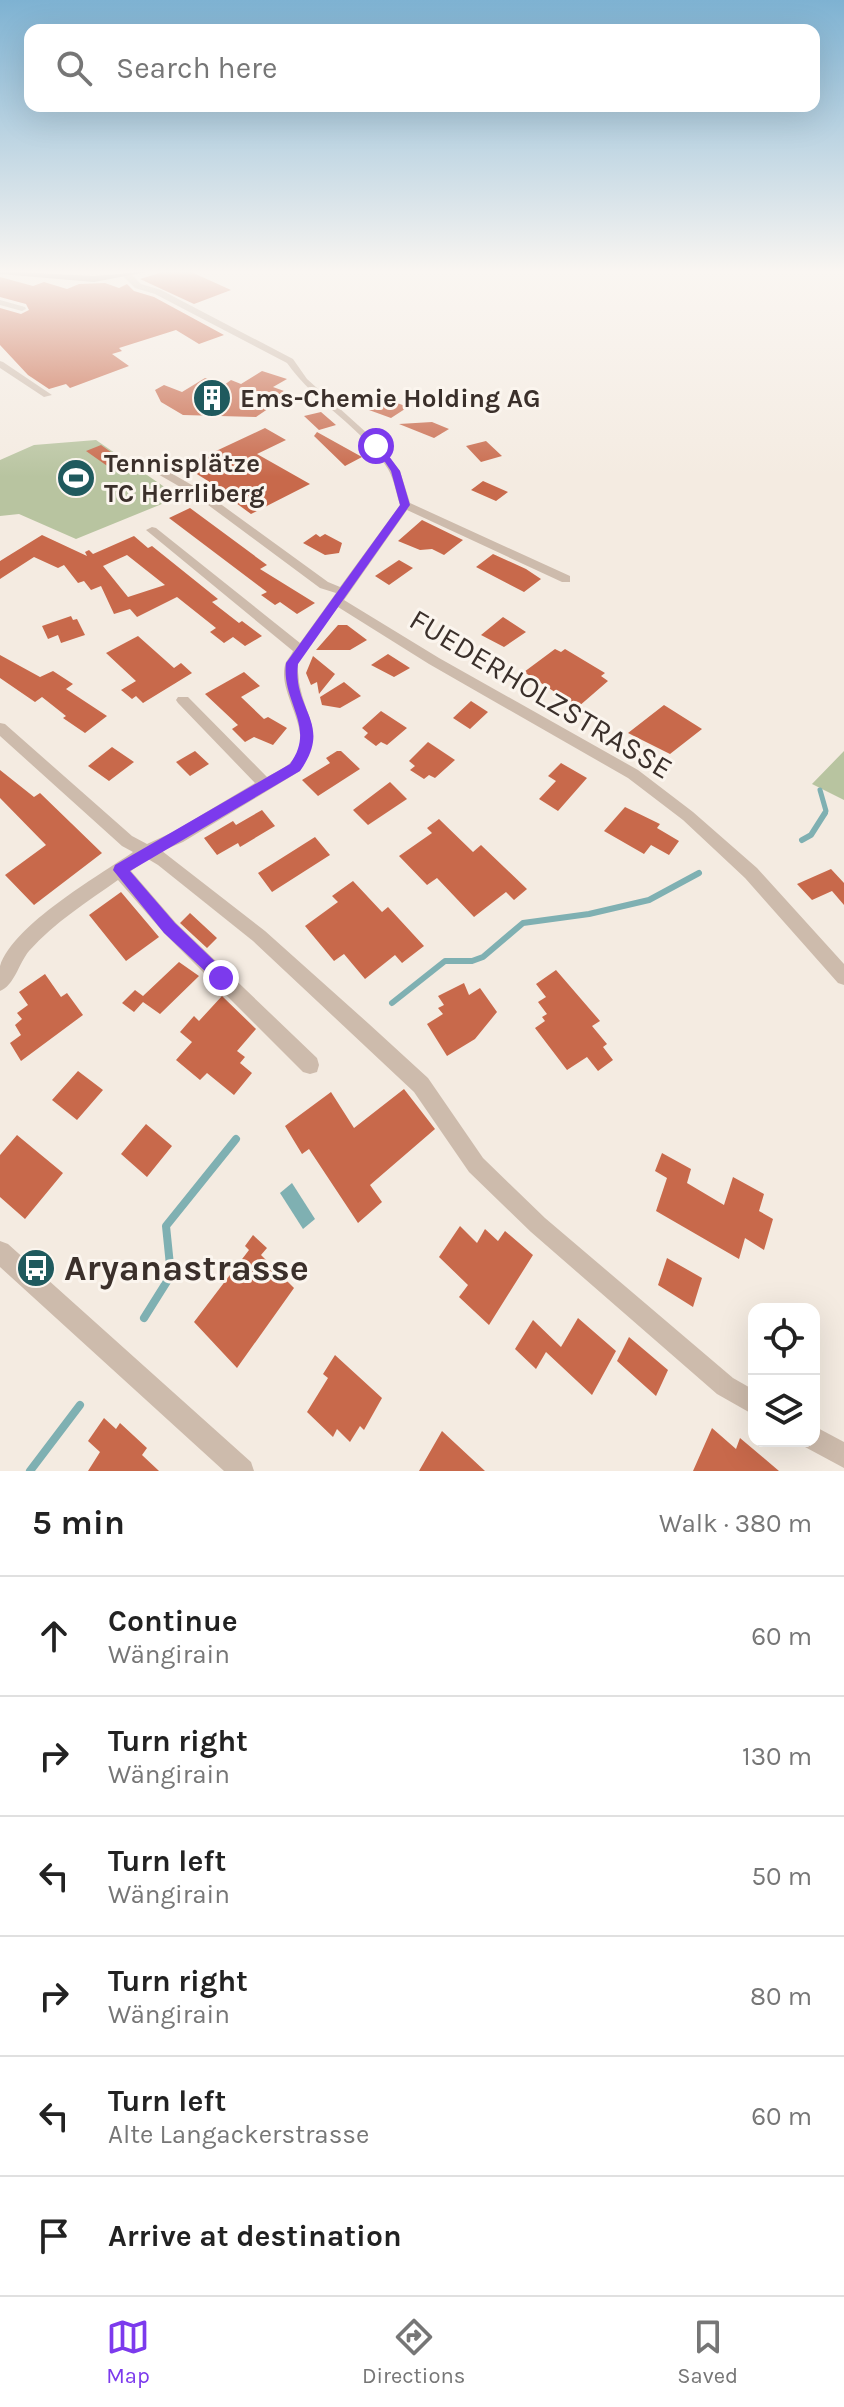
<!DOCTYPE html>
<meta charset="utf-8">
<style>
:root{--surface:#fff;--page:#f6f6f6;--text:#222;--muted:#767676;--line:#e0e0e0;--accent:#7c3aed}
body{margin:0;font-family:Karla,sans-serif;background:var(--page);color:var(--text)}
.controls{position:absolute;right:24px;bottom:24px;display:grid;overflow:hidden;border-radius:16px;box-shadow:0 8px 32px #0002}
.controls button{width:72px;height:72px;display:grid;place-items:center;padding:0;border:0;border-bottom:2px solid var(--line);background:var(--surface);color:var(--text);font:40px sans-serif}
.stop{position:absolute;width:24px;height:24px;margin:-18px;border:6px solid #7c3aed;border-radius:50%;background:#fff}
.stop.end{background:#7c3aed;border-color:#fff;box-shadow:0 2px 8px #0008}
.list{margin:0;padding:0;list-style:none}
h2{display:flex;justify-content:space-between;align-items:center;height:104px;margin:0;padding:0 32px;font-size:34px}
h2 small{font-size:26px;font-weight:400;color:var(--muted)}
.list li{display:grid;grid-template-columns:52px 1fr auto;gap:24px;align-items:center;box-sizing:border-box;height:120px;padding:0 32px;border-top:2px solid var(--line)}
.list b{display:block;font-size:30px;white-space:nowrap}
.list p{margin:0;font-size:26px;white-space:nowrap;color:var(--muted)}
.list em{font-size:26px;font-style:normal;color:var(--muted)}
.icon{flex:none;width:44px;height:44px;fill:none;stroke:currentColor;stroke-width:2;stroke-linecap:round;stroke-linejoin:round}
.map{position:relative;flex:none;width:844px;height:1471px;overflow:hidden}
.search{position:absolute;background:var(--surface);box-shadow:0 8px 32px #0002;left:24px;right:24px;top:24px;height:88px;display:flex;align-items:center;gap:20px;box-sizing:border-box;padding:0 28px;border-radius:16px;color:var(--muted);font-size:30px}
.sheet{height:824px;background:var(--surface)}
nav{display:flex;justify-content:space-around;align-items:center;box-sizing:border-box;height:112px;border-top:2px solid var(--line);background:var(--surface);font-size:22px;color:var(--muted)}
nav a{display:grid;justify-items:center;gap:4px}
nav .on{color:var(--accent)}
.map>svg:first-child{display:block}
</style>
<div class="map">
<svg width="844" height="1471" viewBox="0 0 844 1471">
<rect width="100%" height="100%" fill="#f4ebe1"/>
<path fill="#b8c4a0" d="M96,440L179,497L76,539L19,514L0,516V460L34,445Z
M844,751V800L812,784Z"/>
<path fill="#7fb0b2" d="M292,1183L315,1219L303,1229L280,1193Z"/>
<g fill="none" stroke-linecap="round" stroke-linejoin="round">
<path stroke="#7fb0b2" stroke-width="5" d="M820,790L826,811L824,815"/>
<path stroke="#7fb0b2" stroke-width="6" d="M802,840L811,835L825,813
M392,1003L445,961H472L483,957L523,923L589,914L649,900L699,873"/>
<path stroke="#7fb0b2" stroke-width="8" d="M144,1318L171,1275L166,1226L236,1139
M30,1471L80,1405"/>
</g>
<path fill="#c8694b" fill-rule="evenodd" d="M166,271H189L231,290L194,304L140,279Z
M0,277L33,286L44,282L67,289L79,284L105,283L119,288L127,284L134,291L154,297L224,335L199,344L176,330L119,348L122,351L112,354L129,366L70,388L66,384L49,389L28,375L0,345V308L21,314L29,310L26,304L0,297Z
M262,371L287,379L273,387L284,391L271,400L278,402L256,417L183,415L161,402L155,390L164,385L182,392L205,378L224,385L231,380L241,384Z
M386,399L408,407L391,418L369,410Z
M321,412L336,425L319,430L304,416Z
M432,422L449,429L434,438L399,424Z
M265,428L286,440L257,454L310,484L251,514L221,492L224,491L184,466Z
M317,432L362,457L345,466L314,436Z
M486,441L502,456L481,462L466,446Z
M101,445L128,464L113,470L86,451Z
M483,481L508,492L496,501L471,490Z
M190,508L267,565L260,569L315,603L297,614L280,602L275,605L261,595L267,592L169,518Z
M422,520L463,540L444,555L432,549L420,550L398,541Z
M316,534L320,537L325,534L342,543L339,553L325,555L303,543Z
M42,535L87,556L85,552L89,550L93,554L134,536L148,548L152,546L218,599L212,602L239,623L242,621L262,636L245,646L233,637L224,643L210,632L216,628L177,597L137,617L130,609L114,614L101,586L91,590L84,581L78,583L64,565L58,568L34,557L0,579V561ZM127,555L165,585L128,597L103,566Z
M493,554L526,569L541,579L524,592L476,567Z
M399,560L413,568L389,585L375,576Z
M71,616L73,620L77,619L85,635L61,643L58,635L48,639L42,626Z
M503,617L526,632L504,647L481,635Z
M338,625H347L367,640L350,650H316Z
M138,636L174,668L181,663L192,673L143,703L136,696L132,699L121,690L136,681L106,653Z
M555,649L561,652L565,649L605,673L601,676L608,681L578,707L524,672Z
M388,654L410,668L394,677L371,665Z
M0,655L40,677L53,671L73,684L66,689L107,716L85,733L63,718L66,716L42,697L35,702L0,678Z
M313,656L335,674L319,694L317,682L311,685L306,673Z
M244,672L260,686L241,697L264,719L268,717L287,728L273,745L254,737L245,742L232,729L238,725L205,694Z
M344,682L361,696L340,708L322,705L320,697Z
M471,701L488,712L470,729L453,718Z
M664,705L702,729L670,754L628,733Z
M381,711L407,728L387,745L381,742L376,746L364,737L368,733L362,728Z
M428,742L455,760L435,778L429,775L424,779L410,770L415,766L409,761Z
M112,747L134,762L109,781L88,766Z
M195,751L209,764L190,776L176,762Z
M337,751H341L360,769L318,796L302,780L330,763L326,758Z
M561,763L587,778L558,811L539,799L556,781L548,776Z
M0,770L34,797L40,793L102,853L34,905L5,875L46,845L0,798Z
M390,782L407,799L368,825L353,810Z
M625,807L660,824L657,828L679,841L669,855L651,845L644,854L604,831Z
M262,810L275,826L240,847L238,843L217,855L204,838L233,821L236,825Z
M439,819L473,852L481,845L527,889L514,900L506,892L474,917L437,878L427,885L399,856L432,833L427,828Z
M315,837L330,855L272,892L258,873Z
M831,869L844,883V905L832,891L812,900L797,884Z
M353,881L382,912L388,907L424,946L402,963L395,955L365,979L344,954L334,961L305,926L338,902L332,896Z
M121,892L159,937L126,961L89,915Z
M190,913L217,938L207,948L180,923Z
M179,962L199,976L160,1014L143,1002L134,1012L122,1003L135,990L143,996Z
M556,970L600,1021L592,1026L607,1044L603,1047L613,1060L598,1071L587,1057L567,1070L535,1028L545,1021L542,1017L547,1014L538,1002L546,997L536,984Z
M45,974L61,997L67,993L83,1015L21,1061L10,1043L21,1035L15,1025L22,1019L17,1013L28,1005L19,992Z
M464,983L469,995L480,988L497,1012L475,1039L447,1056L427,1024L443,1014L438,1008L444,1005L438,996Z
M222,996L256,1029L237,1051L245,1057L240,1063L252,1073L234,1095L207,1073L200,1080L176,1060L192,1042L180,1032L194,1016L199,1021Z
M78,1071L103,1090L77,1120L52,1100Z
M404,1089L435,1129L370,1185L382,1202L358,1223L309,1149L302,1154L285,1126L331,1092L354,1128Z
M146,1124L172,1146L147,1177L121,1154Z
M17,1135L63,1173L25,1219L0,1197V1155Z
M662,1153L691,1169L687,1183L724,1205L733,1177L764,1194L759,1211L773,1219L764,1250L745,1238L739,1259L656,1211L667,1178L655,1171Z
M460,1226L477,1243L485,1229L498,1241L505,1231L533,1255L489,1325L459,1297L468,1285L439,1257Z
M253,1235L267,1248L261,1255L294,1288L237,1368L194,1322L249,1250L245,1246Z
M667,1258L702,1278L693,1307L658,1285Z
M578,1318L616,1351L592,1395L546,1352L536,1369L515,1349L533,1320L561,1347Z
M629,1337L668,1370L656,1396L617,1361Z
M335,1355L382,1398L364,1430L360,1426L350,1442L337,1429L333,1437L307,1412L328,1378L323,1374Z
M104,1418L116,1429L120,1423L147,1448L142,1455L159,1471H88L100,1452L88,1441Z
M712,1428L736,1449L740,1438L779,1471H693Z
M442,1431L485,1471H419Z"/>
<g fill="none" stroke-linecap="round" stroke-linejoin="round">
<path fill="#cdbbac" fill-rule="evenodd" d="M124,273H130L141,284L161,290L293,359L307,379L379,444L400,471L410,503L570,576V582H562L407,510L344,600L439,658L638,770L693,812L757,868L844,964V985L838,983L745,878L683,820L628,778L429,664L338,607C330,618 302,654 298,664C297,668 299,677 299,682C307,724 325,727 300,771L183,842L162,851L265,931L369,1024L428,1078L483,1158L545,1218L733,1378L754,1390V1415L717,1394L531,1232L469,1172L414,1092L253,941L158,865L148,859L131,871L176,923L317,1058L319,1065L317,1072L310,1074L303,1072L164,933L118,880C87,902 55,922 29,951C19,963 14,986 0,991C0,984 0,973 0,966C14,924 97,877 133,852L122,846L0,736V723L5,724L132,836L147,844L173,832L255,783L178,703L176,700L178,697H188L267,777C274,773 283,769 289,764C321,735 274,694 286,662C287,661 293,652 293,651L146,530L152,527L156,528L300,643L336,593L320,588L196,496L156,473V469H164L204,492L328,582L340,587L400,505C396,493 394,479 388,469C362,427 315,403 287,363L155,294L135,288L124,277Z
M0,300L25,307L26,309L22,311L0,305Z
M0,361L3,362L52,395L44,397L0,368Z
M0,1241L8,1244L251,1462L254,1471H224L0,1267Z
M814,1426L844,1442V1468L805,1447L803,1441H814Z"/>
<path fill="#a18a7d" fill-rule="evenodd" d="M0,271L94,276L152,271L94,282L0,274Z"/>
</g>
<linearGradient id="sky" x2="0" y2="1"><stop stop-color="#7eb2d2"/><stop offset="0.57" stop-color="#faf6f2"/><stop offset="1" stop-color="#faf6f2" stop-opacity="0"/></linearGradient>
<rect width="844" height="477" fill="url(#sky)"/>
<path fill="#7c3aed" d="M373,444H380L400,471L410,505L298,664C292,710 334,723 300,771L130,871L175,923L227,973L229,978L221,986L164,933L113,870L115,865L290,764C317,727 281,702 286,663L400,505L391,471Z"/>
<defs>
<g id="building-disc" transform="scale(2)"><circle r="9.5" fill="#1f5a5e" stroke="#fbf5ee"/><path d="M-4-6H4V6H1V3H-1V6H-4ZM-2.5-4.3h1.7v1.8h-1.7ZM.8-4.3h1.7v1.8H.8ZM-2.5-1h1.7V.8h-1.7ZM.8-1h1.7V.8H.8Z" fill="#fff"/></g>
<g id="stadium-disc" transform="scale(2)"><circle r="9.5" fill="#1f5a5e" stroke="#fbf5ee"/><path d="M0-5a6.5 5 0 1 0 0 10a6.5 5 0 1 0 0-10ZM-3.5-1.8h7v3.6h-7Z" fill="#fff"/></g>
<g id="bus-disc" transform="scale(2)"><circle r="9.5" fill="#1f5a5e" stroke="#fbf5ee"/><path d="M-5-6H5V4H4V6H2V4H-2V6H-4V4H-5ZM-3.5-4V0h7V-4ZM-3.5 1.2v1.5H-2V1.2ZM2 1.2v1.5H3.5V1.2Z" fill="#fff"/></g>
</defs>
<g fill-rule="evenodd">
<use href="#building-disc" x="212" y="398"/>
<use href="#stadium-disc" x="76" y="478"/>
<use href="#bus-disc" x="36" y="1268"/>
</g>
<g text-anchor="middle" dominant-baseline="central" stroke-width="6" stroke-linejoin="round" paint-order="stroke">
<g font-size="26" font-weight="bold" fill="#3b302b" stroke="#fbf5ee" text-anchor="start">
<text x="240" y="398">Ems-Chemie Holding AG</text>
<text x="104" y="463">Tennisplätze<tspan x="104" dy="30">TC Herrliberg</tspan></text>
</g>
<g font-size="30" fill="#3b302b" stroke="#fbf5ee">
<text transform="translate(541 694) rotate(31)">FUEDERHOLZSTRASSE</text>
</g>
<g font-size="36" font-weight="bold" fill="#3b302b" stroke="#fbf5ee" text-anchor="start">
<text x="64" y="1268">Aryanastrasse</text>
</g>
</g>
</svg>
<div class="controls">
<button><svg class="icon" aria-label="locate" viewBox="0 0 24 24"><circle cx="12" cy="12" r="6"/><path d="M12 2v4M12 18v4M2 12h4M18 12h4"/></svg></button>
<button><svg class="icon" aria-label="layers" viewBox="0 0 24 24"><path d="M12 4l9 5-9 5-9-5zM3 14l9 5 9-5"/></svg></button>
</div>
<div class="stop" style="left:376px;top:446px"></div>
<div class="stop end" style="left:221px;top:978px"></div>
<div class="search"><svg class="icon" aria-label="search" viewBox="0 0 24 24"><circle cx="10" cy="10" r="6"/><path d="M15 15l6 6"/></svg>Search here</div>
</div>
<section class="sheet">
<h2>5 min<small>Walk · 380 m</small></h2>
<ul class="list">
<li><svg class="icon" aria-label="ahead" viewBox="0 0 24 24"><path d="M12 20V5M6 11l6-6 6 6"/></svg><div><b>Continue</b><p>Wängirain</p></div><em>60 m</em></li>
<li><svg class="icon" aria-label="right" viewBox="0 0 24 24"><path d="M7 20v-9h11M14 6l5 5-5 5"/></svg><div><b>Turn right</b><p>Wängirain</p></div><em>130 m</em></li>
<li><svg class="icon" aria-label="left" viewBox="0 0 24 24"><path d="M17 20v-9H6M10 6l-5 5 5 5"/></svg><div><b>Turn left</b><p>Wängirain</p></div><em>50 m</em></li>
<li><svg class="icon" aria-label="right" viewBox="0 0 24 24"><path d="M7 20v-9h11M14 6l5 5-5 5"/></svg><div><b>Turn right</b><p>Wängirain</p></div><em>80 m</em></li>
<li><svg class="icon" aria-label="left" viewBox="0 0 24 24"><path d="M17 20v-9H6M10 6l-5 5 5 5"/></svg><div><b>Turn left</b><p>Alte Langackerstrasse</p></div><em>60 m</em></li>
<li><svg class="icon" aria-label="arrive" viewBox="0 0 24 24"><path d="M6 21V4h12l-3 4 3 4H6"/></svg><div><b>Arrive at destination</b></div></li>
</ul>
</section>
<nav>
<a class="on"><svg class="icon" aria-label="map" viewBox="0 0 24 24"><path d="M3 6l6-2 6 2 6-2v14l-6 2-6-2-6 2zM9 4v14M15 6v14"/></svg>Map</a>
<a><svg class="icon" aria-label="directions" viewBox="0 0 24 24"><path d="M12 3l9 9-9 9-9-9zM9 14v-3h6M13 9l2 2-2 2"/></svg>Directions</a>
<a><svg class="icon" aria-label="saved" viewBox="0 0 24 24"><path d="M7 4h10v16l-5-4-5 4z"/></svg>Saved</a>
</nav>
